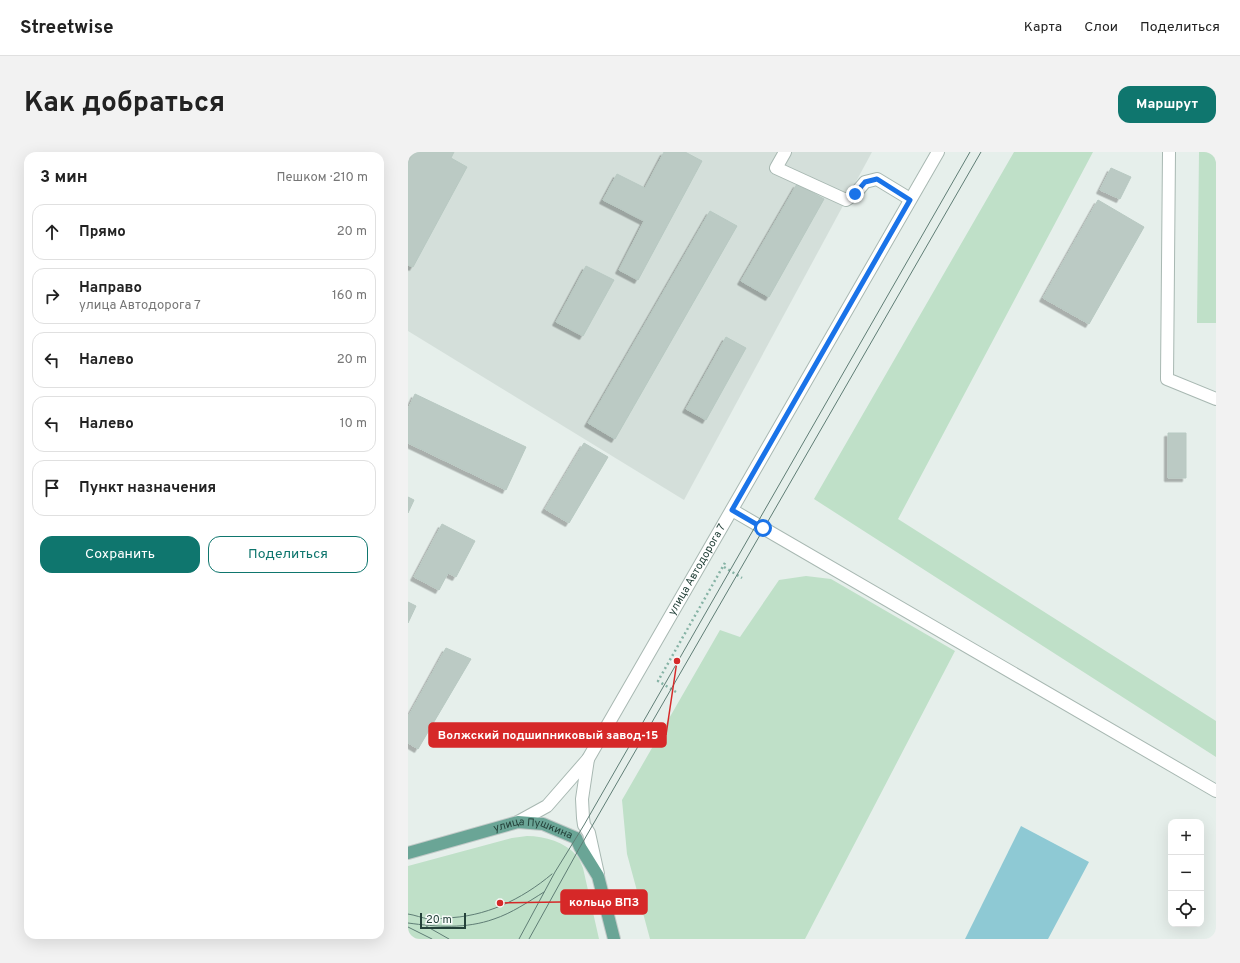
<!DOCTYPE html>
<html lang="ru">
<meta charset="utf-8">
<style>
:root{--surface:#fff;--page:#f2f2f2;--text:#222;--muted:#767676;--line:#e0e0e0;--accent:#0f766e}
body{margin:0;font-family:Overpass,sans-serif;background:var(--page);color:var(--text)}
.controls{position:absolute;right:12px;bottom:12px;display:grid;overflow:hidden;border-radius:8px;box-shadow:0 4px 16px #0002}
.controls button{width:36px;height:36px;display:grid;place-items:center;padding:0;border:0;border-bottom:1px solid var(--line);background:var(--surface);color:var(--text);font:20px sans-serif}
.scale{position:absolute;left:12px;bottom:10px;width:46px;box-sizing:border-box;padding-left:4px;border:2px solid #24423a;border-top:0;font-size:11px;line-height:14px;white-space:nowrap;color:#24423a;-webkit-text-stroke:3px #f7fbf9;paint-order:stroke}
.stop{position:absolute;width:12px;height:12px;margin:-9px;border:3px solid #1a73e8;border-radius:50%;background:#fff}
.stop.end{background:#1a73e8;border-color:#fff;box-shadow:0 1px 4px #0008}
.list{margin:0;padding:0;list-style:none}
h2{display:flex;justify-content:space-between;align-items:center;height:52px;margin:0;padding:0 16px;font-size:17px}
h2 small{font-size:13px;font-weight:400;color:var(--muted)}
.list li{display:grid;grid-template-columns:26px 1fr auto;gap:12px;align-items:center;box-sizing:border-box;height:56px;margin:0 8px 8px;padding:0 8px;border:1px solid var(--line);border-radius:12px}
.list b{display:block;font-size:15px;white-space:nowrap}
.list p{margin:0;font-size:13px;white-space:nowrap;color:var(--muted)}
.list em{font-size:13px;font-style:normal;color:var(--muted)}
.actions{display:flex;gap:8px;padding:12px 16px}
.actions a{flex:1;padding:9px 0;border:1px solid var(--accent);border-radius:12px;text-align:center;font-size:14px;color:var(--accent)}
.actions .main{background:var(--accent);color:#fff}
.icon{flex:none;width:22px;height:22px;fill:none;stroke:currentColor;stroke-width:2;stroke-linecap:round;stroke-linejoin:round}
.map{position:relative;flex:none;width:808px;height:787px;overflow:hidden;border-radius:12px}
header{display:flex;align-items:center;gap:24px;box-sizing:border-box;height:56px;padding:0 20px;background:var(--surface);border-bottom:1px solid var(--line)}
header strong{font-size:19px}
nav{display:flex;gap:22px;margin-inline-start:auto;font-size:14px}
.intro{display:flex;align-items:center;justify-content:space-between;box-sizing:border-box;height:96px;padding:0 24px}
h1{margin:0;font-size:28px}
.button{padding:10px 18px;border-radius:12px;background:var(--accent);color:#fff;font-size:14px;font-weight:700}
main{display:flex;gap:24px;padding:0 24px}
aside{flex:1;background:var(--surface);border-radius:12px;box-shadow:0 4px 16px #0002}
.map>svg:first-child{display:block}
</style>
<header>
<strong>Streetwise</strong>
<nav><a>Карта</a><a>Слои</a><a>Поделиться</a></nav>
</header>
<div class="intro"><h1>Как добраться</h1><a class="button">Маршрут</a></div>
<main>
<aside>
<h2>3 мин<small>Пешком · 210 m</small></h2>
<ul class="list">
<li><svg class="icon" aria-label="ahead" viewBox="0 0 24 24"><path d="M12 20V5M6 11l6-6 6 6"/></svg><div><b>Прямо</b></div><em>20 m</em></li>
<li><svg class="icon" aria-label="right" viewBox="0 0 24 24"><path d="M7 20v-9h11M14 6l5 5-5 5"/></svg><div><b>Направо</b><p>улица Автодорога 7</p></div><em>160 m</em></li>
<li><svg class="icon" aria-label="left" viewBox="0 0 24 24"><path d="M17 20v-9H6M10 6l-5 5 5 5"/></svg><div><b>Налево</b></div><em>20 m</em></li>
<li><svg class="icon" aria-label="left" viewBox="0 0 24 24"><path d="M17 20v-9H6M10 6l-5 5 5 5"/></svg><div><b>Налево</b></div><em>10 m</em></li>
<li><svg class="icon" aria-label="arrive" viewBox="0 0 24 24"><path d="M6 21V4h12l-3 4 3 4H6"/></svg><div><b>Пункт назначения</b></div></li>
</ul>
<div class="actions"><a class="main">Сохранить</a><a>Поделиться</a></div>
</aside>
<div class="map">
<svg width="808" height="787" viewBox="0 0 808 787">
<defs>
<filter id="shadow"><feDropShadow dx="-3.5" dy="3.5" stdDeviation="0" flood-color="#0004"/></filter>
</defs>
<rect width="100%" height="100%" fill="#e6efeb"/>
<path fill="#d4dfda" d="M0,0H464L276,348L0,179Z"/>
<path fill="#bfe0c8" d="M606,0H685L490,367L808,569V605L406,347Z
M791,0H808V171H789Z
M398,424L423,427L547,499L397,787H242L219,702L214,648L312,478L332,485L371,428Z
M119,684C137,684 157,690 169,704C172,707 173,712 175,716L191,787H0V714L104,686Z"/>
<path fill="#8ec9d4" d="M613,674L681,710L640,787H557Z"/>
<path fill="#bbcac4" stroke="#b8c9c2" filter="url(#shadow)" d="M6,0H46L43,6L59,15L5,115L0,113V11Z
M256,0H277L294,9L230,128L211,118L236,69L195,48L209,22L237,36Z
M703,16L723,25L712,47L692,38Z
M389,32L416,47L361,145L333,129Z
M690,48L736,75L681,172L635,146Z
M302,59L329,74L207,287L180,271Z
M178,114L206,128L175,184L148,170Z
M318,185L338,196L298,268L278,257Z
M7,242L118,295L98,338L0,291V257Z
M760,281H778V326H760Z
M176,291L200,305L161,371L137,357Z
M0,345L6,348L0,361Z
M34,372L67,389L48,425L40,421L31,438L6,425Z
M0,450L8,454L0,471Z
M38,496L63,507L10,597L0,591V565Z"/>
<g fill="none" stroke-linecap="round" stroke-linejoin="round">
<g stroke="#a8b8b2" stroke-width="14">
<g id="minor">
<path d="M377,0L368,16L438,48L447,42L457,30L469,27L502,47"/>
<path d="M761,0L759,227L808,247"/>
<path d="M324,358L808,639"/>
<path d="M180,607L174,647L175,666L176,673L181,681L190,722"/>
<path id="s1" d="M110,670L139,654L180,607L530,0"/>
</g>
</g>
<g stroke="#c2cac8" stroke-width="14">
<g id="major">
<path id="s2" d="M0,701L110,670L135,672L168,686L172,695L190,724L206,787"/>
</g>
</g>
<path stroke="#86b3a5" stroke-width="2.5" stroke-dasharray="2 3" stroke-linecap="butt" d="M316,415L334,426
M268,540L250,529L318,409"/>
<use href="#minor" stroke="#fff" stroke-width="12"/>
<use href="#major" stroke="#6aa596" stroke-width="12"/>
<path stroke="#5f7d75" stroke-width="1" d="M0,762C7,763 14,766 21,767C26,767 32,767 37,766C77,765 113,748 144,722
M0,771C29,775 58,777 86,767C104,761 120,750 136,740
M18,774L41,787
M0,775L24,787
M111,787L147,720L176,673L562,0
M121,787L172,695L573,0"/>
</g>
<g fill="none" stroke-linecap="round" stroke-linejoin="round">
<path stroke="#1a73e8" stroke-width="5" d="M355,376L324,358L502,48L469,27L457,30L447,42"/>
</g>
<g text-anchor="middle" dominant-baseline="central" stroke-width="3" stroke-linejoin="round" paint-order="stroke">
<g font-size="11" fill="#24423a" stroke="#f7fbf9">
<text stroke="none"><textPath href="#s1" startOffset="314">улица Автодорога 7</textPath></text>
<text stroke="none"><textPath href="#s2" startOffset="130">улица Пушкина</textPath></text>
</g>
</g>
<path fill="none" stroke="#d62828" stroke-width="1.5" d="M269 509L258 583M92 751L153 750"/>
<g fill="#d62828" stroke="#f7fbf9" stroke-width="1.5">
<circle cx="269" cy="509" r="4"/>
<circle cx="92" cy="751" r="4"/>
</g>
<g fill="#d62828" stroke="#d62828" stroke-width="1.5">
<rect x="21" y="571" width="237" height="24" rx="4"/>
<rect x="153" y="738" width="86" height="24" rx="4"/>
</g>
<g font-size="12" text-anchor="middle" font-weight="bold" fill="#fff">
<text x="140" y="587">Волжский подшипниковый завод-15</text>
<text x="196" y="754">кольцо ВПЗ</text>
</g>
</svg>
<div class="controls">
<button>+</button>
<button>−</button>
<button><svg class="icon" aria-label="locate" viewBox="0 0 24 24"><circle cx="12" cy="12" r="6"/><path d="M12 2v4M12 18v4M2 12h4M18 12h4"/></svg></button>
</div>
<div class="scale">20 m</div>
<div class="stop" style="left:355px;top:376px"></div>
<div class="stop end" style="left:447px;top:42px"></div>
</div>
</main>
